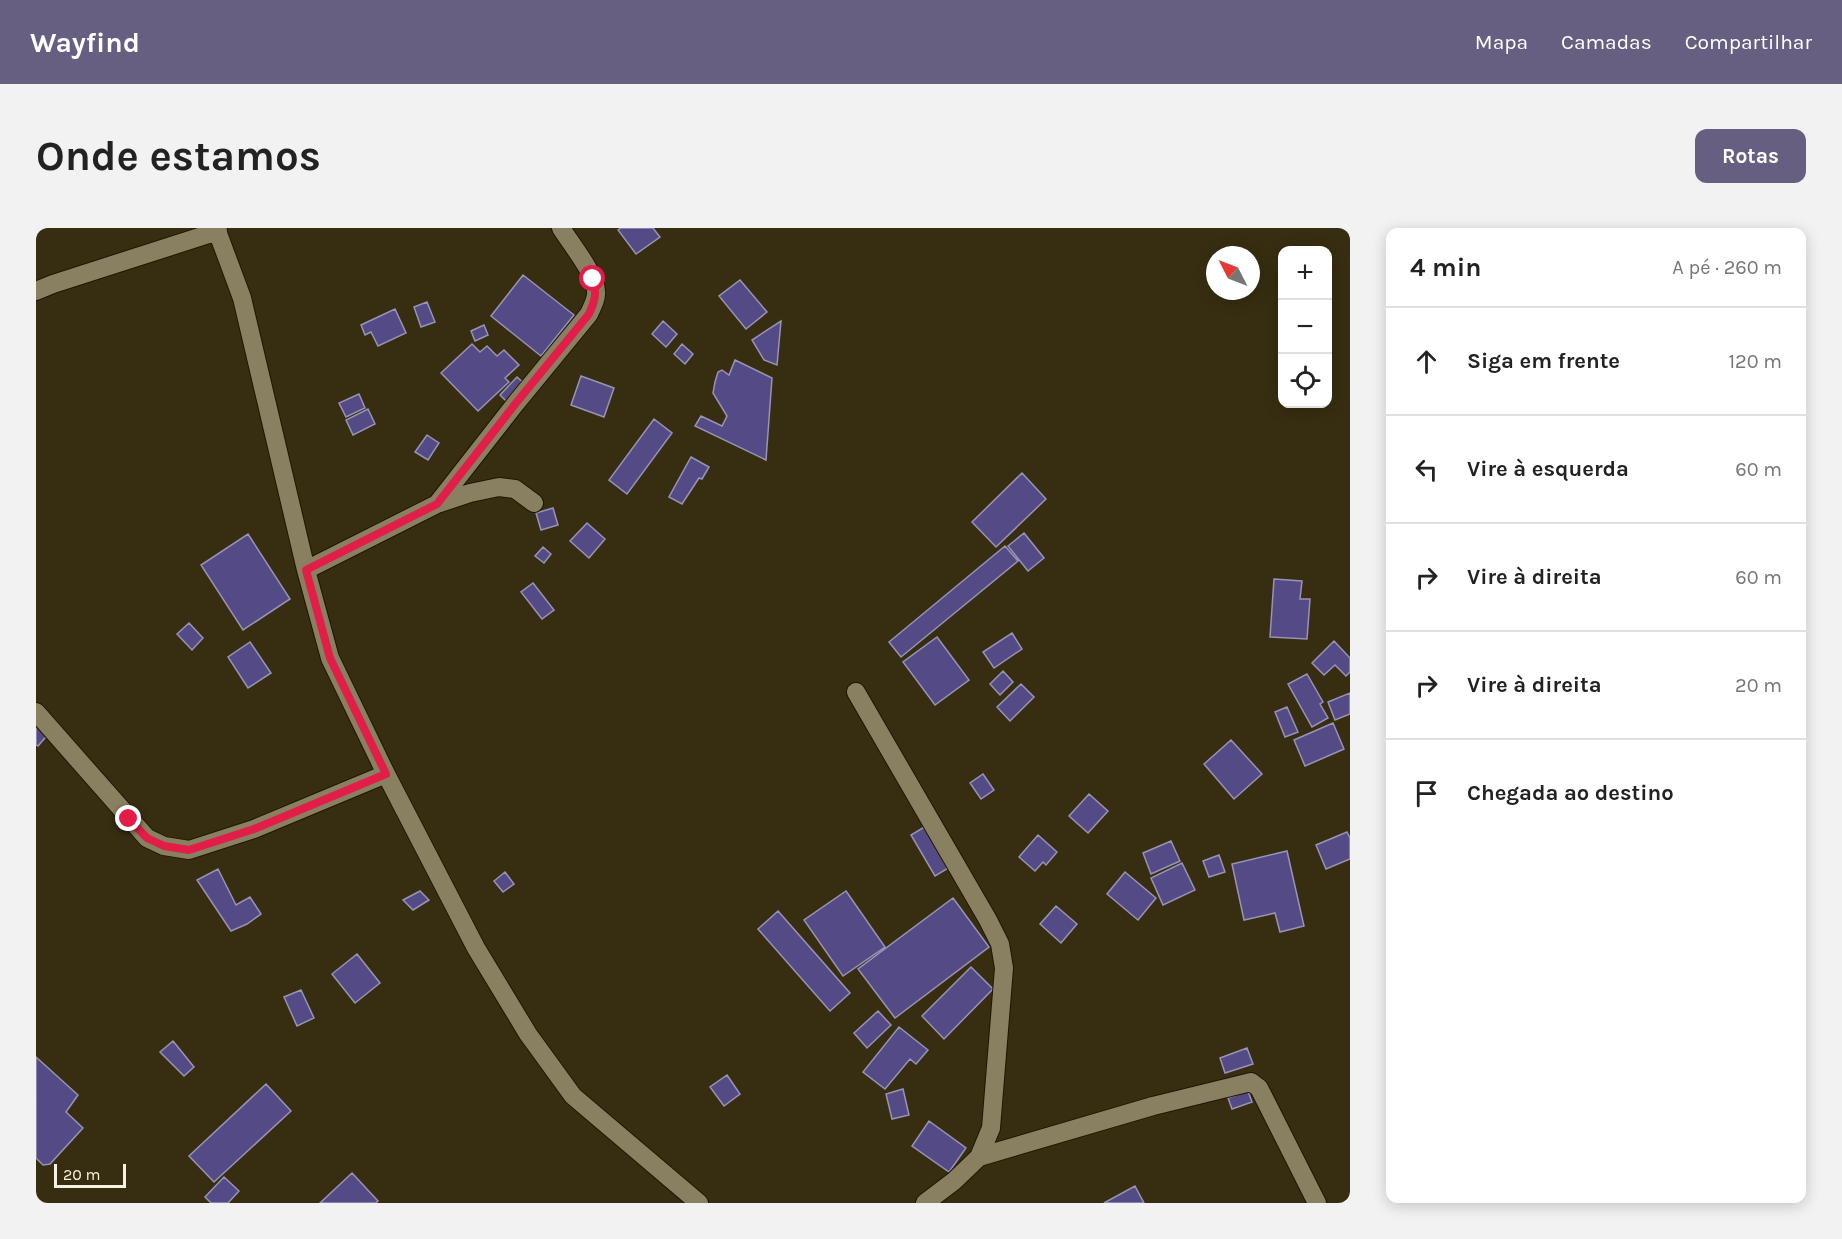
<!DOCTYPE html>
<html lang="pt">
<meta charset="utf-8">
<style>
:root{--surface:#fff;--page:#f2f2f2;--text:#222;--muted:#767676;--line:#e0e0e0;--accent:#675f81}
body{margin:0;font-family:Karla,sans-serif;background:var(--page);color:var(--text)}
.controls{position:absolute;right:18px;top:18px;display:grid;overflow:hidden;border-radius:12px;box-shadow:0 3px 15px #0003}
.controls button{width:54px;height:54px;display:grid;place-items:center;padding:0;border:0;border-bottom:2px solid var(--line);background:var(--surface);color:var(--text);font:30px sans-serif}
.compass{position:absolute;left:1170px;top:18px;width:54px;height:54px;border-radius:50%;background:var(--surface);box-shadow:0 3px 15px #0003;rotate:312deg}
.scale{position:absolute;left:18px;bottom:15px;width:72px;box-sizing:border-box;padding-left:6px;border:3px solid #f6f1e0;border-top:0;font-size:16px;line-height:21px;white-space:nowrap;color:#f6f1e0;-webkit-text-stroke:4px #372e11;paint-order:stroke}
.stop{position:absolute;width:18px;height:18px;margin:-14px;border:4px solid #e11d48;border-radius:50%;background:#fff}
.stop.end{background:#e11d48;border-color:#fff;box-shadow:0 2px 6px #0008}
.list{margin:0;padding:0;list-style:none}
h2{display:flex;justify-content:space-between;align-items:center;height:78px;margin:0;padding:0 24px;font-size:26px}
h2 small{font-size:20px;font-weight:400;color:var(--muted)}
.list li{display:grid;grid-template-columns:39px 1fr auto;gap:18px;align-items:center;box-sizing:border-box;height:108px;padding:0 24px;border-top:2px solid var(--line)}
.list b{display:block;font-size:22px;white-space:nowrap}
.list em{font-size:20px;font-style:normal;color:var(--muted)}
.icon{flex:none;width:33px;height:33px;fill:none;stroke:currentColor;stroke-width:2;stroke-linecap:round;stroke-linejoin:round}
.map{position:relative;flex:none;width:1314px;height:975px;overflow:hidden;border-radius:12px}
header{display:flex;align-items:center;gap:36px;box-sizing:border-box;height:84px;padding:0 30px;background:var(--accent);color:#fff}
header strong{font-size:28px}
nav{display:flex;gap:33px;margin-inline-start:auto;font-size:21px}
.intro{display:flex;align-items:center;justify-content:space-between;box-sizing:border-box;height:144px;padding:0 36px}
h1{margin:0;font-size:42px}
.button{padding:15px 27px;border-radius:12px;background:var(--accent);color:#fff;font-size:21px;font-weight:700}
main{display:flex;gap:36px;padding:0 36px}
aside{flex:1;background:var(--surface);border-radius:12px;box-shadow:0 3px 15px #0003}
.map>svg:first-child{display:block}
</style>
<header>
<strong>Wayfind</strong>
<nav><a>Mapa</a><a>Camadas</a><a>Compartilhar</a></nav>
</header>
<div class="intro"><h1>Onde estamos</h1><a class="button">Rotas</a></div>
<main>
<div class="map">
<svg width="1314" height="975" viewBox="0 0 1314 975">
<rect width="100%" height="100%" fill="#372e11"/>
<path fill="#544b86" stroke="#9794b4" stroke-width="1.5" d="M585,0H617L624,9L600,26L582,2Z
M487,47L538,87L505,128L455,88Z
M704,52L731,84L710,101L683,68Z
M391,74L399,94L385,99L378,79Z
M359,81L370,105L342,118L335,104L329,107L325,97Z
M627,93L641,106L630,119L616,106Z
M745,93L741,137L728,132L716,112Z
M448,97L452,107L439,113L435,103Z
M436,116L444,124L451,118L461,128L468,122L483,137L469,150L473,154L442,183L405,145Z
M646,116L657,126L649,136L638,126Z
M699,132L736,150L730,232L659,198L665,188L686,198L691,188L677,165L679,154L682,144L686,142L693,147Z
M545,148L578,160L568,189L535,177Z
M481,149L491,158L474,177L464,167Z
M323,166L329,180L310,189L303,175Z
M332,181L339,196L317,207L310,192Z
M618,191L636,205L591,266L573,252Z
M391,207L403,215L392,232L379,224Z
M655,229L673,239L666,251L663,250L646,276L633,269Z
M986,245L1010,271L960,319L936,294Z
M517,280L522,297L505,302L500,285Z
M551,295L569,311L553,330L534,313Z
M988,305L1008,330L992,343L972,318Z
M212,306L254,371L207,402L165,337Z
M969,318L982,333L865,429L853,414Z
M507,319L515,326L508,335L499,328Z
M1238,351L1266,353L1264,371H1274L1271,411L1234,409Z
M497,355L518,382L506,391L485,364Z
M153,395L167,410L156,422L141,406Z
M976,405L986,421L958,440L947,424Z
M901,409L933,452L899,477L867,434Z
M1298,413L1314,430V444L1310,448L1299,437L1288,447L1276,435Z
M214,414L235,445L212,460L192,429Z
M967,443L977,454L964,467L954,456Z
M1271,446L1287,474L1284,476L1292,490L1276,499L1252,456Z
M985,456L998,469L974,493L961,479Z
M1314,465V486L1299,492L1292,474Z
M1251,479L1262,504L1249,509L1239,484Z
M0,493L14,504L2,518L0,517Z
M1297,495L1308,521L1269,538L1258,512Z
M1195,512L1226,546L1198,571L1168,536Z
M947,546L958,562L945,571L934,555Z
M1053,566L1072,583L1052,605L1033,588Z
M895,595L919,636L899,648L875,607Z
M1311,604L1314,610V631L1290,641L1280,617Z
M1002,607L1021,624L1010,637L1007,634L999,643L983,629Z
M1135,613L1144,633L1115,646L1107,625Z
M1251,623L1268,698L1244,704L1239,685L1208,692L1196,636Z
M1183,627L1189,644L1173,649L1167,633Z
M1146,635L1159,662L1127,677L1115,650Z
M182,641L200,677L214,669L225,686L211,696L195,703L161,652Z
M469,644L478,656L467,664L458,653Z
M1089,644L1120,670L1102,692L1071,666Z
M384,663L393,672L377,682L367,672Z
M810,663L849,719L807,748L768,692Z
M917,670L953,719L859,790L822,741Z
M1020,678L1041,696L1025,715L1004,696Z
M742,683L814,765L794,783L722,701Z
M321,726L344,755L319,775L296,746Z
M935,739L957,761L908,811L886,788Z
M265,762L278,790L261,798L248,769Z
M842,783L855,797L831,820L818,805Z
M863,799L892,822L880,836L874,831L849,861L827,844Z
M137,813L158,839L148,848L124,824Z
M1211,820L1217,836L1189,845L1184,830Z
M0,829L42,867L30,884L47,900L14,936L7,937L0,930Z
M691,847L704,866L688,878L674,859Z
M230,856L255,883L178,954L153,928Z
M867,861L873,887L856,891L850,866Z
M1212,863L1216,874L1196,881L1192,870Z
M893,893L930,920L913,944L876,918Z
M316,945L342,973L340,975H284Z
M188,949L203,963L192,975H175L169,969Z
M1099,958L1108,975H1068Z"/>
<g fill="none" stroke-linecap="round" stroke-linejoin="round">
<g stroke="#1e1600" stroke-width="20">
<path id="minor" d="M180,0L206,70L270,342L294,430L350,546L440,720L492,806L537,868L663,975
M0,63L17,56L182,3
M401,276L480,175L553,86C556,79 561,71 560,63C559,45 535,16 525,0
M270,342L401,276L434,265L463,259L479,261L498,275
M820,464L952,692L964,716L968,740L955,900L943,929L918,953L889,975
M0,484L111,610L128,618L153,622L218,601L350,546
M943,929L1117,878L1215,854L1223,860L1281,975"/>
</g>
<use href="#minor" stroke="#898061" stroke-width="18"/>
</g>
<g fill="none" stroke-linecap="round" stroke-linejoin="round">
<path stroke="#e11d48" stroke-width="8" d="M93,591L111,610L128,618L153,622L218,601L350,546L294,430L270,342L401,276L480,175L553,86C559,73 561,65 557,51"/>
</g>
</svg>
<div class="controls">
<button>+</button>
<button>−</button>
<button><svg class="icon" aria-label="locate" viewBox="0 0 24 24"><circle cx="12" cy="12" r="6"/><path d="M12 2v4M12 18v4M2 12h4M18 12h4"/></svg></button>
</div>
<svg class="compass" viewBox="-18 -18 36 36"><path d="M0-13l5 13h-10z" fill="#e53935"/><path d="M0 13l5-13h-10z" fill="#767676"/></svg>
<div class="scale">20 m</div>
<div class="stop" style="left:557px;top:51px"></div>
<div class="stop end" style="left:93px;top:591px"></div>
</div>
<aside>
<h2>4 min<small>A pé · 260 m</small></h2>
<ul class="list">
<li><svg class="icon" aria-label="ahead" viewBox="0 0 24 24"><path d="M12 20V5M6 11l6-6 6 6"/></svg><div><b>Siga em frente</b></div><em>120 m</em></li>
<li><svg class="icon" aria-label="left" viewBox="0 0 24 24"><path d="M17 20v-9H6M10 6l-5 5 5 5"/></svg><div><b>Vire à esquerda</b></div><em>60 m</em></li>
<li><svg class="icon" aria-label="right" viewBox="0 0 24 24"><path d="M7 20v-9h11M14 6l5 5-5 5"/></svg><div><b>Vire à direita</b></div><em>60 m</em></li>
<li><svg class="icon" aria-label="right" viewBox="0 0 24 24"><path d="M7 20v-9h11M14 6l5 5-5 5"/></svg><div><b>Vire à direita</b></div><em>20 m</em></li>
<li><svg class="icon" aria-label="arrive" viewBox="0 0 24 24"><path d="M6 21V4h12l-3 4 3 4H6"/></svg><div><b>Chegada ao destino</b></div></li>
</ul>
</aside>
</main>
